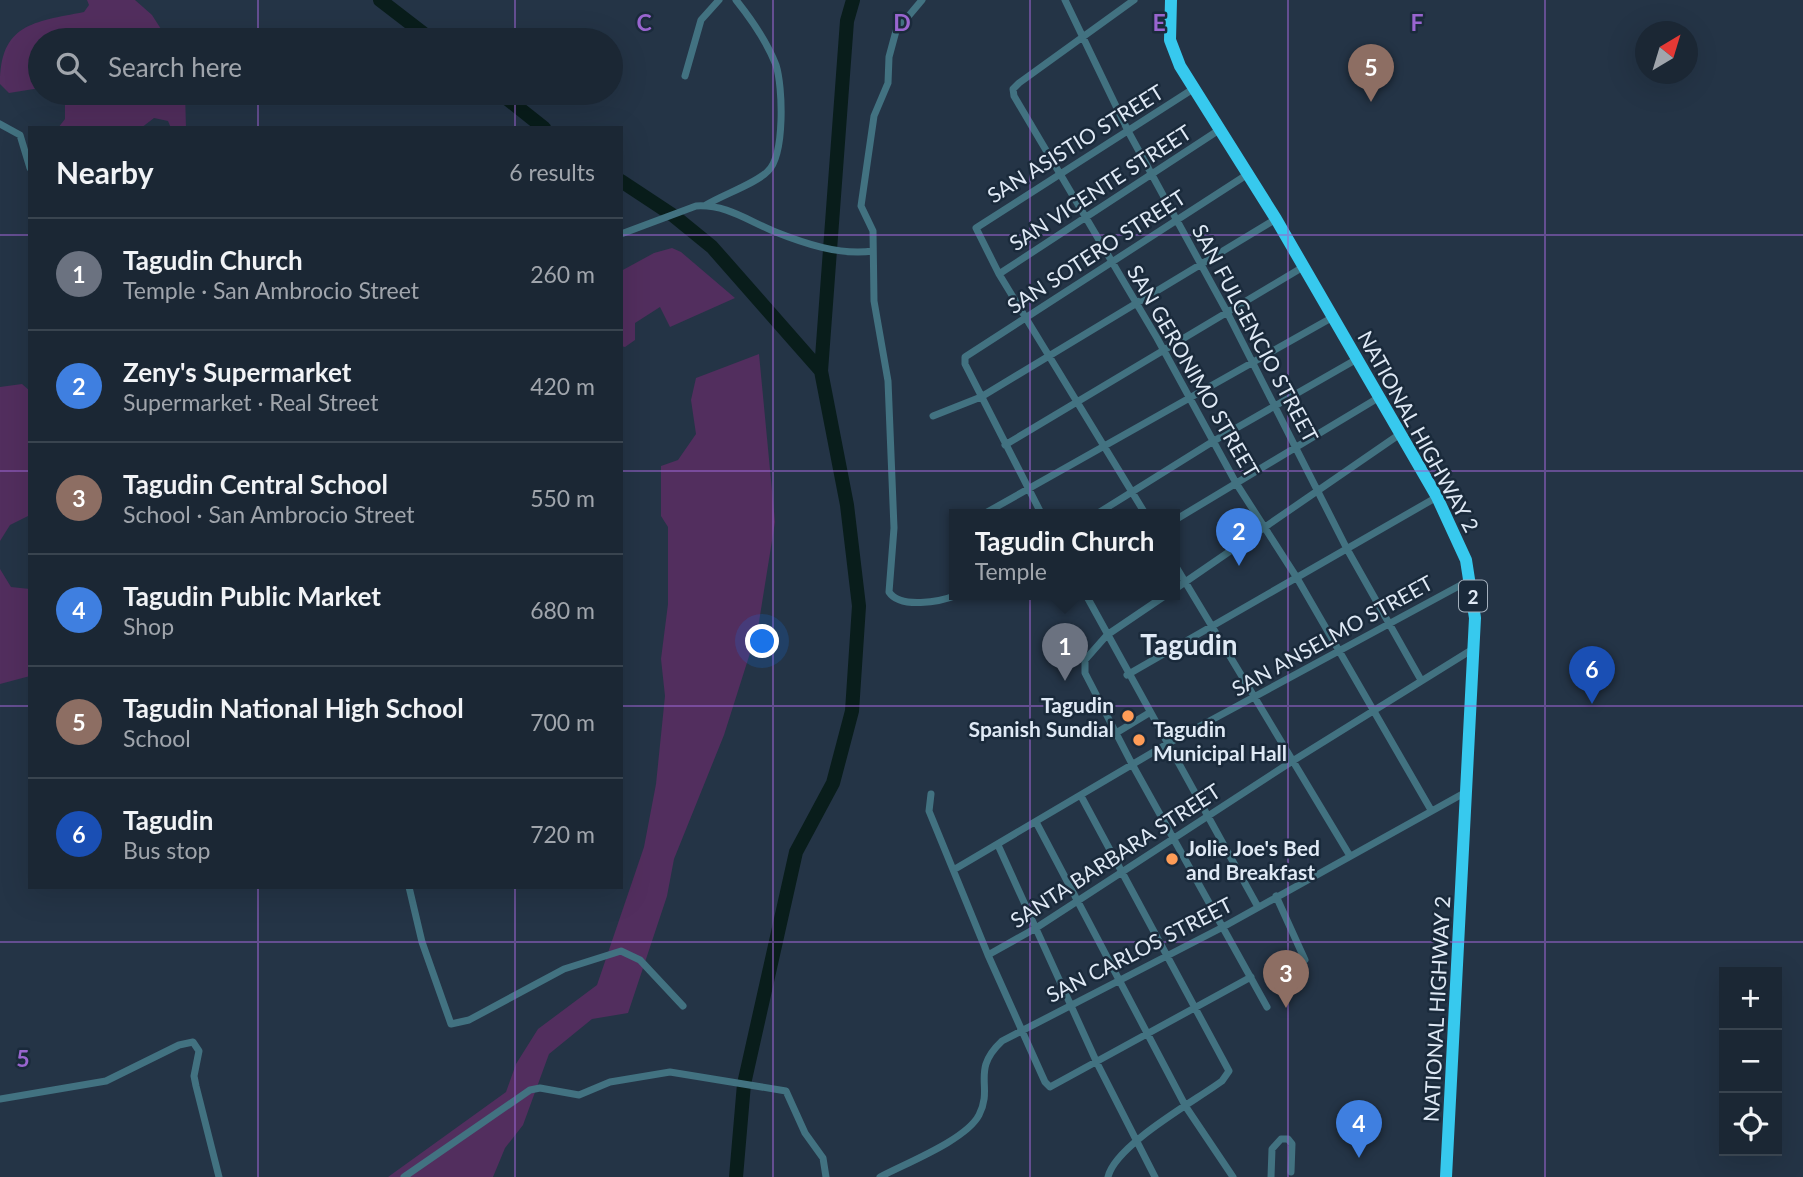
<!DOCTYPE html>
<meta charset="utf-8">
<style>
:root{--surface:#1b2734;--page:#242f3c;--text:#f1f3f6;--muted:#a0a5ac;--line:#39444f;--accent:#1a73e8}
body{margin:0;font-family:Lato,sans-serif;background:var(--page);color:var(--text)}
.controls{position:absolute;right:21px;bottom:21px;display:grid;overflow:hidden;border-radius:0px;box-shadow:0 7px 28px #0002}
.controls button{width:63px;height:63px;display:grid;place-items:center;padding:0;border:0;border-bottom:2px solid var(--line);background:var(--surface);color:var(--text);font:35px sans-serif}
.compass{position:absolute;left:1635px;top:21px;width:63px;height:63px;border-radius:50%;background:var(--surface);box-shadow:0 7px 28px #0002;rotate:38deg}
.you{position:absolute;left:763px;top:642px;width:24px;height:24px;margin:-18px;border:5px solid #fff;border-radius:50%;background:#1a73e8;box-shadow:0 0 0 10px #1a73e833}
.badge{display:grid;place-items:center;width:46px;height:46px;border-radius:50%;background:var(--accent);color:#fff;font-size:23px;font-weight:700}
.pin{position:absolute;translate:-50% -58px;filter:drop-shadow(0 2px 4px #0008)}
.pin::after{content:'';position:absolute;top:37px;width:24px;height:21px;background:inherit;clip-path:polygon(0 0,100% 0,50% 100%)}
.popup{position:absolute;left:949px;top:509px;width:231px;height:91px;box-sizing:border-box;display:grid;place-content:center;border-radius:0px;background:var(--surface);filter:drop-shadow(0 2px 5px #0005);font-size:23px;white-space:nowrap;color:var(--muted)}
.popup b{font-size:26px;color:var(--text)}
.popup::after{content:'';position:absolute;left:50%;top:100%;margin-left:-14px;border:14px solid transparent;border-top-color:var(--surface)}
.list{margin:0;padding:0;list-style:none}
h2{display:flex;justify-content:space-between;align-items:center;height:91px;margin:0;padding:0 28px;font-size:30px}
h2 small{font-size:23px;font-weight:400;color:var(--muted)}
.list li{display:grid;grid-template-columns:46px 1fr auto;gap:21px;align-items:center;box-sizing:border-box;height:112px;padding:0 28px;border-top:2px solid var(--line)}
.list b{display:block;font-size:26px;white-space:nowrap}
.list p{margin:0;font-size:23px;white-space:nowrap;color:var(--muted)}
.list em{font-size:23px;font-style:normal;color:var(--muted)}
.icon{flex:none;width:38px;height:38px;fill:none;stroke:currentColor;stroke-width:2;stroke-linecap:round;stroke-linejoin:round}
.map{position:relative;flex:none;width:1803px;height:1177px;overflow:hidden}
.search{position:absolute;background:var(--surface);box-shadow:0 7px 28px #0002;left:28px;top:28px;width:595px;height:77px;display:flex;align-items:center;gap:18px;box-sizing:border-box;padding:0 24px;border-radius:38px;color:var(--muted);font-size:26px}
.panel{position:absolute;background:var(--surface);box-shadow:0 7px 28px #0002;left:28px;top:126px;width:595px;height:763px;border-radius:0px}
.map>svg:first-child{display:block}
</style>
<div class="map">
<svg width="1803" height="1177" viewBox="0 0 1803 1177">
<rect width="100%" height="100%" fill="#243446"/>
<path fill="#522e5e" d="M87,0H135L152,15L168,40H40V88L9,93L0,84C0,24 33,22 84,12L89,5Z
M61,93H185L186,128H171L168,121L154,118L141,128H58L65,119V97Z
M672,248L681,252L735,298L670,327L660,307L635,323V340L625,347L621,346V271L654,253Z
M759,354L775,522L758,628L724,735L674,859L667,896L628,1013L592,1019L549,1054L523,1125L505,1148L493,1177H388L506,1092L516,1064L538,1029L597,985L644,847L656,784L665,696L661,659L668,604V527L661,516V466L678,460L696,434L691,400L696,378Z
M22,384L30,391V515L10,525L0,541V387Z
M0,569L11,587L30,589V676L0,684Z"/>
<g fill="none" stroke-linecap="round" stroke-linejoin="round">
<path stroke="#091d1b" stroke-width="14" d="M380,0L432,40
M500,93L544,128
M621,181L674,216L712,247L821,371
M736,1177L744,1084L796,852L833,783L852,711L859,606L847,505L821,371L847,21L853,0"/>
<path stroke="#427281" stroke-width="7" d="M922,0L896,31L889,57L888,83L874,116L861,206L873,231L874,301L888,381L894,528L889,592C900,609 940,602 957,595
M1065,0L1128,131L1227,312L1347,549L1421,680
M1134,0L1019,83L1013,89L1014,96L1157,338L1236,483L1297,578L1431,810
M685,76L701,20L719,0
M0,124L20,135L30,168
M706,205C722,195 757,183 768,171C785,155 783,87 776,65C767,42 752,20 736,0
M621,234L696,206C725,204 747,220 773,231C803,243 840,256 873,251
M999,274L1219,130
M933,416L981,397L1276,219
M1005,445L1303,267
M982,515L1333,317
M1042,515L965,364V357L1248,174
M1095,515L1212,442L1357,359
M1146,515L999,274L976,228L1193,89
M1175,520L1378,398
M1175,565L1350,856
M1175,589L1400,434
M1086,595L1258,907
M1166,595L1107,635L1085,660V673L1132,764L1267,1007
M1127,675L1437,497
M1116,733L1149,713
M931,794L929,811L988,955L1045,1082L1050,1087L1251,977
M1081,796L1229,1071L1222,1081C1195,1101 1115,1145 1108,1177
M1036,822L1186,1107L1233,1177
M998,845L1097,1063L1155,1177
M955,869L1167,744L1470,580
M409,887L422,942L451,1024L469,1020L564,969L621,951L640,960L683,1006
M1276,896L1305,960
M988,955L1036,928L1291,762L1473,649
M0,1099L106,1081L179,1045L193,1042L199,1051L194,1076L196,1086L219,1177
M404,1177L530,1090L540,1088L579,1095L610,1082L670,1072L786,1091L805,1133L823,1158L826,1177
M880,1177C906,1163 966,1140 979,1115C994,1086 970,1071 1002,1041L1223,927L1466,792
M1271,1177L1272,1149L1281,1139H1288L1292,1144L1291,1172"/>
<path stroke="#37c9ee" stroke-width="12" d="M1171,0L1170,40L1180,66L1276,219L1437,497L1466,560L1475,618L1446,1177"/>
</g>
<path fill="none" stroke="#9965cf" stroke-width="2" stroke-opacity="0.55" d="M258,0V40M515,0V40M773,0V1177M1030,0V1177M1288,0V1177M1545,0V1177M258,93V128M515,93V128M0,235H30M621,235H1803M0,471H30M621,471H1803M0,706H30M621,706H1803M258,887V1177M515,887V1177M0,942H1803"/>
<g fill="#fe9c57" stroke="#1a2a3b" stroke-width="2.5">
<circle cx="1128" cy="716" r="7"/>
<circle cx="1139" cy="740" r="7"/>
<circle cx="1172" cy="859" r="7"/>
</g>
<g text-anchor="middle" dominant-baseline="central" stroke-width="5" stroke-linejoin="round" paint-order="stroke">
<rect fill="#1a2a3b" stroke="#a4b0bd" stroke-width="2" x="1459" y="580.5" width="28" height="31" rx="5"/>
<g font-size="19" font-weight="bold" fill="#dfe9f5">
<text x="1473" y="596">2</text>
</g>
<g font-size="21" fill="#dfe9f5" stroke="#1a2a3b">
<text transform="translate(1075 143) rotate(-32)">SAN ASISTIO STREET</text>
<text transform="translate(1100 187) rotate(-33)">SAN VICENTE STREET</text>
<text transform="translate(1096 251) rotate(-33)">SAN SOTERO STREET</text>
<text transform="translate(1256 333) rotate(62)">SAN FULGENCIO STREET</text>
<text transform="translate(1194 371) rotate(60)">SAN GERONIMO STREET</text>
<text transform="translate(1419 431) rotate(61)">NATIONAL HIGHWAY 2</text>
<text transform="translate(1332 635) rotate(-29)">SAN ANSELMO STREET</text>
<text transform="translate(1115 855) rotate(-33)">SANTA BARBARA STREET</text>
<text transform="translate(1139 949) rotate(-27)">SAN CARLOS STREET</text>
<text transform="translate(1436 1009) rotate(-87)">NATIONAL HIGHWAY 2</text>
</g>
<g font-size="21" font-weight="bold" fill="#dfe9f5" stroke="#1a2a3b" text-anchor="start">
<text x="1114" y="704" text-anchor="end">Tagudin<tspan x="1114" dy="24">Spanish Sundial</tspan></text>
<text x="1153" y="728">Tagudin<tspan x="1153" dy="24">Municipal Hall</tspan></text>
<text x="1186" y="847">Jolie Joe's Bed<tspan x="1186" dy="24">and Breakfast</tspan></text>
</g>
<g font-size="28" font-weight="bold" fill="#dfe9f5" stroke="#1a2a3b">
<text x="1189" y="644">Tagudin</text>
</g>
</g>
<g font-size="23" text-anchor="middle" font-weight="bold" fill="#9965cf" stroke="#1a2a3b" stroke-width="5" stroke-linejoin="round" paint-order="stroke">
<text x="644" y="31">C</text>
<text x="902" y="31">D</text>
<text x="1159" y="31">E</text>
<text x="1417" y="31">F</text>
<text x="23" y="1067">5</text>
</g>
</svg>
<div class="controls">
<button>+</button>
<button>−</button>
<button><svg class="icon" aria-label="locate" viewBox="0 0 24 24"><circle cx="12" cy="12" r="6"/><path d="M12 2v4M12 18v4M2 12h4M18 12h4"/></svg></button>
</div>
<svg class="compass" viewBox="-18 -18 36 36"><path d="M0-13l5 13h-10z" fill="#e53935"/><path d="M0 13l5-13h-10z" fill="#a0a5ac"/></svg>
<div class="you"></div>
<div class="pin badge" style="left:1065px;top:681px;background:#6b7280">1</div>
<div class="popup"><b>Tagudin Church</b>Temple</div>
<div class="pin badge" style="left:1239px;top:566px;background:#3f7fe0">2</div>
<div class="pin badge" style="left:1286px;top:1008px;background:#8d6e63">3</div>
<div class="pin badge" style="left:1359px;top:1158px;background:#3f7fe0">4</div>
<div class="pin badge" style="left:1371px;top:102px;background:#8d6e63">5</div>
<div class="pin badge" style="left:1592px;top:704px;background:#1a4fb4">6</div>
<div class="search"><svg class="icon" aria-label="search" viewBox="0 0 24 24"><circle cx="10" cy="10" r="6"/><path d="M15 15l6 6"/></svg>Search here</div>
<section class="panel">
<h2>Nearby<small>6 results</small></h2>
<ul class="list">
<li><span class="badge" style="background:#6b7280">1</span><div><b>Tagudin Church</b><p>Temple · San Ambrocio Street</p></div><em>260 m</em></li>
<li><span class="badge" style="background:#3f7fe0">2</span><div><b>Zeny's Supermarket</b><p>Supermarket · Real Street</p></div><em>420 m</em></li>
<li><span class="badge" style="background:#8d6e63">3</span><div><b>Tagudin Central School</b><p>School · San Ambrocio Street</p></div><em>550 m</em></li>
<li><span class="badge" style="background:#3f7fe0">4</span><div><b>Tagudin Public Market</b><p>Shop</p></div><em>680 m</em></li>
<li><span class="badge" style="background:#8d6e63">5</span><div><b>Tagudin National High School</b><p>School</p></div><em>700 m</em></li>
<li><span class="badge" style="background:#1a4fb4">6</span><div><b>Tagudin</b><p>Bus stop</p></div><em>720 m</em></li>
</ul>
</section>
</div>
